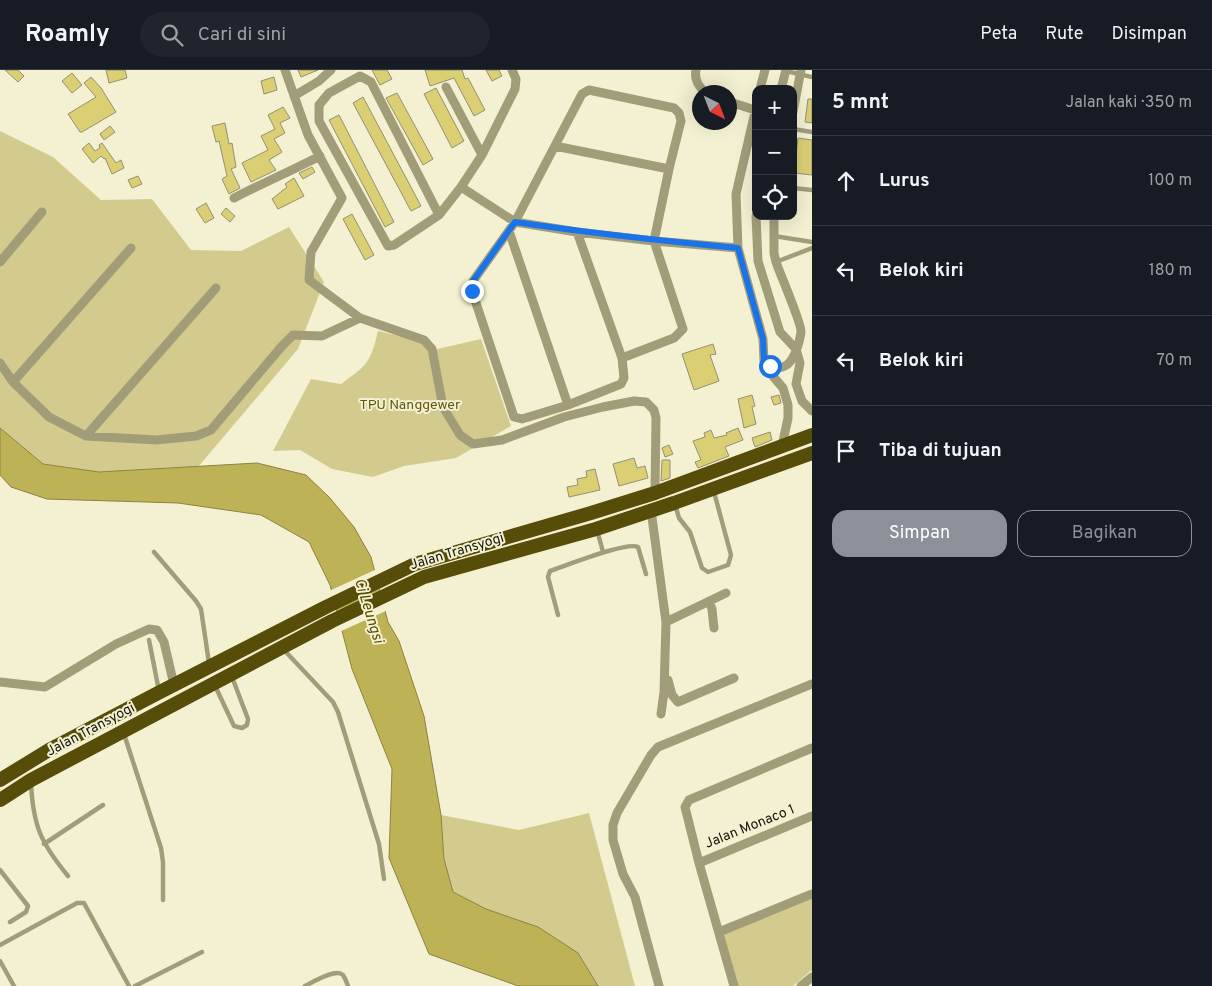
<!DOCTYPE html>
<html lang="id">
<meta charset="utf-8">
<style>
:root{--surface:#171b24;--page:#20242c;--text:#f1f3f6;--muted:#9ea1a6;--line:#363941;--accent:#8c9099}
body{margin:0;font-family:Overpass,sans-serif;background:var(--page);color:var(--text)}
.controls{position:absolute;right:15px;top:15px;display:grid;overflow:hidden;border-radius:10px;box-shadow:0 5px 20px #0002}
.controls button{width:45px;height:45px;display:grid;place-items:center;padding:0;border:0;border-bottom:1px solid var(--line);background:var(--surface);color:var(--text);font:25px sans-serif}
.compass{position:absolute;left:692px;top:15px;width:45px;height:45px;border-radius:50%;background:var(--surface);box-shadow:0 5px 20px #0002;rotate:138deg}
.stop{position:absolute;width:15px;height:15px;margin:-11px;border:4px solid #1a73e8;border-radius:50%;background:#fff}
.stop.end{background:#1a73e8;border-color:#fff;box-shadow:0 1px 5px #0008}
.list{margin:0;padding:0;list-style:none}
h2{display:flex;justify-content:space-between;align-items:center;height:65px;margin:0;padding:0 20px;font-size:21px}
h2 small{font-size:16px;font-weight:400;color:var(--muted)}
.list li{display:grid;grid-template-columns:32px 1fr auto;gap:15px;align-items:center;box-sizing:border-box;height:90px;padding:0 20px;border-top:1px solid var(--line)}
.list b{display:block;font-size:19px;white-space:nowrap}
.list em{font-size:16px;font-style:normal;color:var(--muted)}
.actions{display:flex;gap:10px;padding:15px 20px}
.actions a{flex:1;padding:11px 0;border:1px solid var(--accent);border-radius:15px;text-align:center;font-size:18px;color:var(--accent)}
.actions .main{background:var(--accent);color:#fff}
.icon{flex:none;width:28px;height:28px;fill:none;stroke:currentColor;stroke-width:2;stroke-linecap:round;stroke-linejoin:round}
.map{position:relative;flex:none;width:812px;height:916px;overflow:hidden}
header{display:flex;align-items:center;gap:30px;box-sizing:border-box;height:70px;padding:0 25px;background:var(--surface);border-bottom:1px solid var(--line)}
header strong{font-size:24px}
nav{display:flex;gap:28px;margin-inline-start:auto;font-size:18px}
.search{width:350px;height:45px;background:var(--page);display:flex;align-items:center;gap:12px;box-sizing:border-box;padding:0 18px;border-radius:28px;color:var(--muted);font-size:19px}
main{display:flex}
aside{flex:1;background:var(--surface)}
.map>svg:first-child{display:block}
</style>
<header>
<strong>Roamly</strong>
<div class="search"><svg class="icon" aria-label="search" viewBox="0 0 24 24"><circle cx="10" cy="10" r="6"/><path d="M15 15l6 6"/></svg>Cari di sini</div>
<nav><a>Peta</a><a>Rute</a><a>Disimpan</a></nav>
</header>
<main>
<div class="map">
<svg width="812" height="916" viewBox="0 0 812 916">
<rect width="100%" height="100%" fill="#f4f1d2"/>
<path fill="#d3cb8e" d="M0,61L53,87L101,130L152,129L191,180L241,181L289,157L324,212L298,279L198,397L99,402L43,394L0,358Z
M378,261L413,269L433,280L481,269L511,356L456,388L404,396L373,407L332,399L300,380L273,381L311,309L341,314C367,295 370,294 378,261Z
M589,743L635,916H598L578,883L516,849L486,839L453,822L444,789L441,745L519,760Z
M812,826V900L793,916H735L723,864Z"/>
<path fill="#beb257" stroke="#8c8340" d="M0,358L43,394L99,402L257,393L306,405L330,428L354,457L371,487L388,552L399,571L424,646L441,745L444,789L453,822L486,839L538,857L578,883L598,916H518L429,884L389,788L392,699L352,599L330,515L309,472L261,445L178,433L47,429L11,417L0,405Z"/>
<path fill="#f4f1d2" d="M377,499L382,518L334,540L329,521Z
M383,520L388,540L339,562L335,543Z"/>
<path fill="#dbcf74" stroke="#939074" d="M5,0H18L24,6L18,12Z
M106,0H125L127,8L109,13Z
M298,0H318L301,7Z
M372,0H387L392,9L380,15Z
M425,0H462L465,9L468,8L485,40L474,46L454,8L430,16Z
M486,0H499L502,6L492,11Z
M72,3L82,15L72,23L62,11Z
M91,7L101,18L116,42L82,62H80L68,44L96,27L84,13Z
M274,7L277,20L264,24L261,11Z
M436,18L464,71L452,78L424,24Z
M397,23L433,89L423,95L386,28Z
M363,27L421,136L411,141L353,33Z
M808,29H812V53L805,52Z
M283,37L290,48L280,53L285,63L274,69L282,82L269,90L276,100L251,112L242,93L268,80L261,66L275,59L268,45Z
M339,45L394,152L385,157L329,50Z
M225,53L229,74L232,73L236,97L231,99L240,118L229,124L222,109L227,106L219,71L216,72L212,56Z
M110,56L115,62L104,70L100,64Z
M798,68L812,70V105L794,103Z
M89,73L95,81L100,78L99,75L102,73L116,93L121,90L124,98L112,104L105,88L104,89L101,86L93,93L82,79Z
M312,97L315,102L303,109L299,103Z
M138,106L142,114L132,118L128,110Z
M294,108L304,126L278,139L272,129L287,117L285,114Z
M206,133L214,148L205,153L196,139Z
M226,138L235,146L230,152L221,144Z
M352,144L374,185L365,190L343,149Z
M713,274L716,284L710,285L719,311L694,320L682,284Z
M752,325L755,336L752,337L756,354L744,358L738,329Z
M779,325L781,333L774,335L771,327Z
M738,358L743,370L725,377L729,386L698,398L695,392L701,390L693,371L705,367L704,363L711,360L714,368L727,365L726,363Z
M770,362L772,370L755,377L752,368Z
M669,375L673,384L665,387L662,378Z
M634,388L637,398L645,396L648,408L619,416L613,394Z
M662,390H670V408L661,411Z
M595,399L600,420L569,427L567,417L578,415L577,409L587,407L586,401Z"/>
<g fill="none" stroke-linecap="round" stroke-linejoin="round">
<path stroke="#a29d79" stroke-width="4.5" d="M786,1L812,7
M793,59L812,62
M793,118L812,120
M774,166L812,172
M776,192L812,178
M675,434L679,448L690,462L702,498L708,502L728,495L731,485L714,422
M597,460L603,482
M154,482L196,531L201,539L209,593
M558,545L548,507L550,501C565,496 627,471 638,477L646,504
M149,570L159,621
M284,580L333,632L338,642L379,774L384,809
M217,620L234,656L242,658L247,655L248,649L232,607
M124,664L161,778L163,792V830
M31,713C33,756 41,773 68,806
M44,774L103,735
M0,800L28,836L26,842L10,852
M0,875L77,833H84L129,916
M0,891L14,916
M135,916L202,882
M305,916C313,912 336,898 343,905C345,908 347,913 348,916"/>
<path stroke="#a29d79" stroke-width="9" d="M285,0L308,65L342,128L311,182L309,210L360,248L424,270L432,279L443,337L460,365L473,374L502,370L564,347L603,337L634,331L646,332L654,340L656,348L655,423
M696,0C694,9 698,16 705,22
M446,17L482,85
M760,19L765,0
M781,19L786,0
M294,26L319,11L331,0
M730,32L755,40
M756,38L736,124L738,178L763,269L764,291L771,304L783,318L788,335V348L782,376
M793,42L801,0
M555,76L669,99
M461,117L515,152L577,162L654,171L738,178
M234,128C263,113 291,101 320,86
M439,145L371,12L360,6L329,23L319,35V51L388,176L394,175L439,145L461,117L482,85L515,19L516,9L512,0
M756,146L758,191L780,262L796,279L800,293L796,314L802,331L812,341
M509,161L568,335
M577,162L622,288L624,308L621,314L568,335L522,349L514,347L472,221L473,211L515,152L582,24L589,20L674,38L679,43L681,51L669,99L654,171L683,259L674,268L622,288
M0,192L42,142
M764,291C770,296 777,300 785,296C794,292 800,271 801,262C802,254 780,204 776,192L774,183V146
M0,293L13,312L49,347L86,366L156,370L196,366L211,360L282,276L293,265L322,266L360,248
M13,312L131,178
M86,366L216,218
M651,440L666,552L664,622L661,644
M709,531L712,539L714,558
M666,552L726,523
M668,610L672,625L678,632L734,608
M0,612L45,617L116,574L149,559L157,560L164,572L174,615
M699,793L812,746
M719,862L812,824
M659,916L635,827L623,804L613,770V755L617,743L651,685L658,677L812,614
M734,916L699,793L685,737L689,730L812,678
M801,916L812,907"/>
<path stroke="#564d08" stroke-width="14" d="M0,710L49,680L160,622L326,537L415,494L591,443L655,423L812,365
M0,730L31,710L332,551L424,507L596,459L674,433L812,383"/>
</g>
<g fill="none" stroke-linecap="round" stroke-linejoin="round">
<path stroke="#1a73e8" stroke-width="6" d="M472,221L473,211L515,152C589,163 663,171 738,178L763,269L764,291L770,296"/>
</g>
<g text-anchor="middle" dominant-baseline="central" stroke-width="4" stroke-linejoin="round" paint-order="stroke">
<g font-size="14" fill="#605813" stroke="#f4f1d2">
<text x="410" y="335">TPU Nanggewer</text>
</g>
<g font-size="14" fill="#16150a" stroke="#f4f1d2">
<text transform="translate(457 482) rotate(-17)">Jalan Transyogi</text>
<text transform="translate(91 660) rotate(-28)">Jalan Transyogi</text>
<text transform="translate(750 757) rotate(-22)">Jalan Monaco 1</text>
</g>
<g font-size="15" font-style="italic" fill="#564d02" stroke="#f4f1d2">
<text transform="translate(368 541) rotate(73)">Ci Leungsi</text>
</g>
</g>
</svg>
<div class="controls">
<button>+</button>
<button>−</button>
<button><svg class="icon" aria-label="locate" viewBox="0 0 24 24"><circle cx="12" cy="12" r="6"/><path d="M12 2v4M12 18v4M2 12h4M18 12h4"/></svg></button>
</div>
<svg class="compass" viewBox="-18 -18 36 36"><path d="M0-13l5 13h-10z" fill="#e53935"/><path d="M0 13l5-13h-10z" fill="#9ea1a6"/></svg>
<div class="stop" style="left:770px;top:296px"></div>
<div class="stop end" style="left:472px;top:221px"></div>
</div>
<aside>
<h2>5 mnt<small>Jalan kaki · 350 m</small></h2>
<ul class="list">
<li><svg class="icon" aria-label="ahead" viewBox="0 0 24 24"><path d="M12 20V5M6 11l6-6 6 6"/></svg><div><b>Lurus</b></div><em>100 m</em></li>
<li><svg class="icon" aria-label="left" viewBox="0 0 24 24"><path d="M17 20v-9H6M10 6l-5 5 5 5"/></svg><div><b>Belok kiri</b></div><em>180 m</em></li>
<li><svg class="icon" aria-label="left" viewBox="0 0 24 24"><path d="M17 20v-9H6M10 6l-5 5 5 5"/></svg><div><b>Belok kiri</b></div><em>70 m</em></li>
<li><svg class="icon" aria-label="arrive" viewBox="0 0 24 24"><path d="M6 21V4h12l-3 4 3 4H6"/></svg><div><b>Tiba di tujuan</b></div></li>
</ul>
<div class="actions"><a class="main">Simpan</a><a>Bagikan</a></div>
</aside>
</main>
